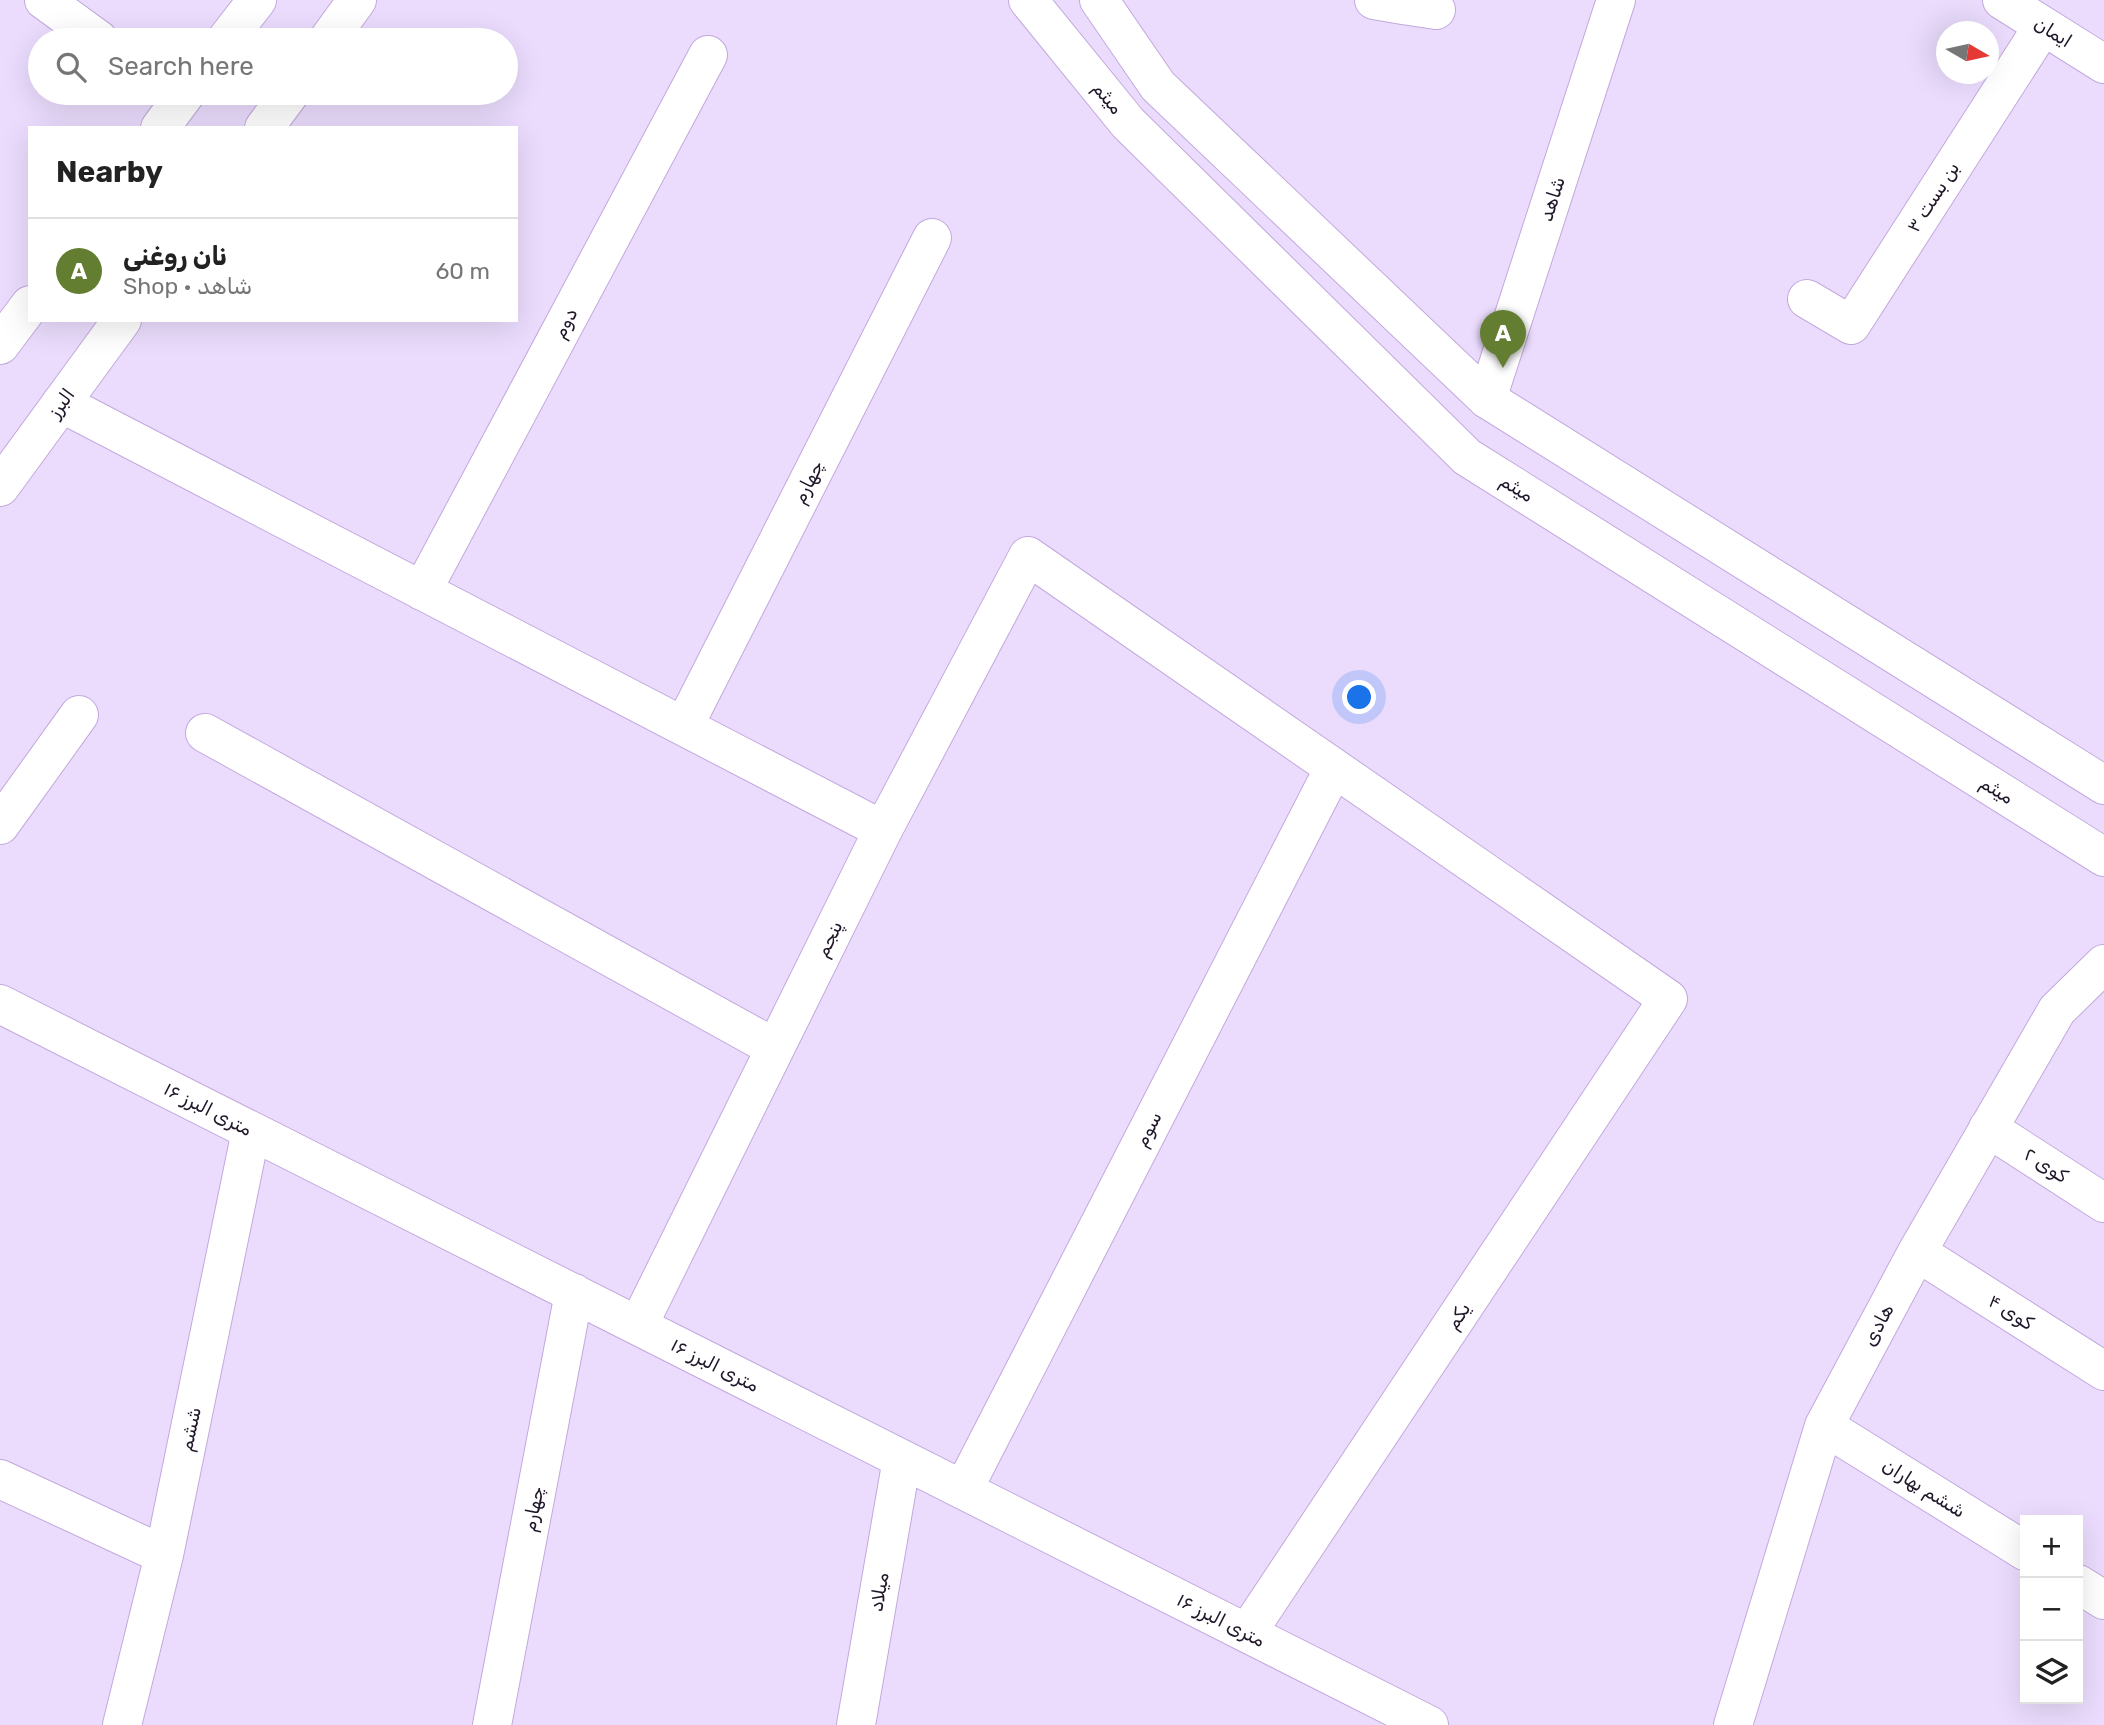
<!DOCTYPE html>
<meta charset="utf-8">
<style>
:root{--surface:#fff;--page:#f6f6f6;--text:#222;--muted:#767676;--line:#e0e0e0;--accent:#637d31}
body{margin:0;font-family:Rubik,Cairo,sans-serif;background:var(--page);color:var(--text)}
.controls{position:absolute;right:21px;bottom:21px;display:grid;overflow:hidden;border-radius:0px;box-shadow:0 7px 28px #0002}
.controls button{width:63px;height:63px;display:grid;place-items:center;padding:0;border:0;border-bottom:2px solid var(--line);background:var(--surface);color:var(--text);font:35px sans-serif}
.compass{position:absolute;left:1936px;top:21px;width:63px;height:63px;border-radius:50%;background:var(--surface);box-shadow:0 7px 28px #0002;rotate:99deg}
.you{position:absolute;left:1360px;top:698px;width:24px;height:24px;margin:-18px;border:5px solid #fff;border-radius:50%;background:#1a73e8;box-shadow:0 0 0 10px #1a73e833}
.badge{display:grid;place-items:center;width:46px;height:46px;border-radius:50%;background:var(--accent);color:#fff;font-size:23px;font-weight:700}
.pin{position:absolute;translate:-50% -58px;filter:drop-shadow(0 2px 4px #0008)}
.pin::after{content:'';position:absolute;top:37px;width:24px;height:21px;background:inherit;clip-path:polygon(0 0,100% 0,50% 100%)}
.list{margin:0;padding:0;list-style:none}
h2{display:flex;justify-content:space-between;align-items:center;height:91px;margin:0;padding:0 28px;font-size:30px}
h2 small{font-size:23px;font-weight:400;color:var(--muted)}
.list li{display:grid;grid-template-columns:46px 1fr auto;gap:21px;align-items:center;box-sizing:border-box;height:105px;padding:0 28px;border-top:2px solid var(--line)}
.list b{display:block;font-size:26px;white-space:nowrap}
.list p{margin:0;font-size:23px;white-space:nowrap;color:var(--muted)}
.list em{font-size:23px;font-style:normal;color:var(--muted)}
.icon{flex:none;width:38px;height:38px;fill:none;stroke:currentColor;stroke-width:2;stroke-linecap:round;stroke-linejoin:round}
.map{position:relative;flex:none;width:2104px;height:1725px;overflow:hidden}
.search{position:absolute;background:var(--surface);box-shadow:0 7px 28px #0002;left:28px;top:28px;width:490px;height:77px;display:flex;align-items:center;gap:18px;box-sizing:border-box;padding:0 24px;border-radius:38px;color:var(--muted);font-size:26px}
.panel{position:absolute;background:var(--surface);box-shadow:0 7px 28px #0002;left:28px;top:126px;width:490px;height:196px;border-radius:0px}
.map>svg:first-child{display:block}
</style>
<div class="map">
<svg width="2104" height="1725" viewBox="0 0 2104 1725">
<rect width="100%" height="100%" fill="#ebdcfd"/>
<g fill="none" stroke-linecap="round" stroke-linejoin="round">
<g stroke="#c2a9dd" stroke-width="40">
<path id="street" d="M44,0L99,40
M1374,0L1403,5L1404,0
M2002,0L2104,64
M1403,5L1436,10
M1807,299L1851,325L2043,26
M1487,399L1616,0
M61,403L883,830
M422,591L708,55
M684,726L932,238
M205,733L775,1048
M0,825L79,715
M0,1004L1429,1725
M1988,1128L2104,1203
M1917,1252L2104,1371
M638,1326L883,830L1028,556L1668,999L1247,1633
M1824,1426L2025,1551
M0,1479L164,1555
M963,1490L1334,768
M2078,1584L2104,1600
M122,1725L164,1555L251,1131
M492,1725L574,1293
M856,1725L902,1459
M1733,1725L1824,1426L1917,1252L2057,1010L2104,964"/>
</g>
<g stroke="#c2a9dd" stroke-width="40">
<path id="secondary" d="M1028,0L1128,123L1467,457L2104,857
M1099,0L1158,86L1487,399L2104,785
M226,40L257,0
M328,40L357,0
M160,128L186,93
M264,128L290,93
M0,345L30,305
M0,487L122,320"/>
</g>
<use href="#street" stroke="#fff" stroke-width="38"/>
<use href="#secondary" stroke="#fff" stroke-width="38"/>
</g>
<g text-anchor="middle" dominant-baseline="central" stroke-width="6" stroke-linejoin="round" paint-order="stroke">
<g font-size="19" fill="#201629" stroke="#fff">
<text transform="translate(2053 32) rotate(32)">ایمان</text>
<text transform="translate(1108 98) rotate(51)">میثم</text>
<text transform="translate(1933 197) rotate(-57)">بن بست ۳</text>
<text transform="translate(1552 199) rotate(-72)">شاهد</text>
<text transform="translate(565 323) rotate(-62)">دوم</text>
<text transform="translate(61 403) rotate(-54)">البرز</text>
<text transform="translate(808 482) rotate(-63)">چهارم</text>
<text transform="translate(1517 488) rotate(32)">میثم</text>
<text transform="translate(1997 790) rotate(32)">میثم</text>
<text transform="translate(829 939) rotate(-64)">پنجم</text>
<text transform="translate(208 1109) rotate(27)">۱۶ متری البرز</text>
<text transform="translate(1148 1129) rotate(-63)">سوم</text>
<text transform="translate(2046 1165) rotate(33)">کوی ۲</text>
<text transform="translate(2011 1312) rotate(32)">کوی ۴</text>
<text transform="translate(1458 1316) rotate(-56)">یکم</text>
<text transform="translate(1878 1325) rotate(-62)">هادی</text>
<text transform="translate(715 1365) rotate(27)">۱۶ متری البرز</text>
<text transform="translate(190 1429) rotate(-78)">ششم</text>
<text transform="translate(1924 1488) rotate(32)">ششم بهاران</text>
<text transform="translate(533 1509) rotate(-79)">چهارم</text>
<text transform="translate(879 1592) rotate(-80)">میلاد</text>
<text transform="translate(1221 1620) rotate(27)">۱۶ متری البرز</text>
</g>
</g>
</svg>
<div class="controls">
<button>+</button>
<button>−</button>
<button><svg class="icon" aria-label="layers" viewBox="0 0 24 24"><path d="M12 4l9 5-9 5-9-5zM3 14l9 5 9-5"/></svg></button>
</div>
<svg class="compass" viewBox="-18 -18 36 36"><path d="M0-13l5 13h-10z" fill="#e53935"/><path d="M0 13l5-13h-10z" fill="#767676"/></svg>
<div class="you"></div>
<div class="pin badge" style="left:1503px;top:368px">A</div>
<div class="search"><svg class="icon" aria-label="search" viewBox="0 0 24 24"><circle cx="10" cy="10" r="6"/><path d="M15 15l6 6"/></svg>Search here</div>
<section class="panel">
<h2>Nearby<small></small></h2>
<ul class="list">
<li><span class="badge">A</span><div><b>نان روغنی</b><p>Shop · شاهد</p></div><em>60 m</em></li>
</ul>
</section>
</div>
